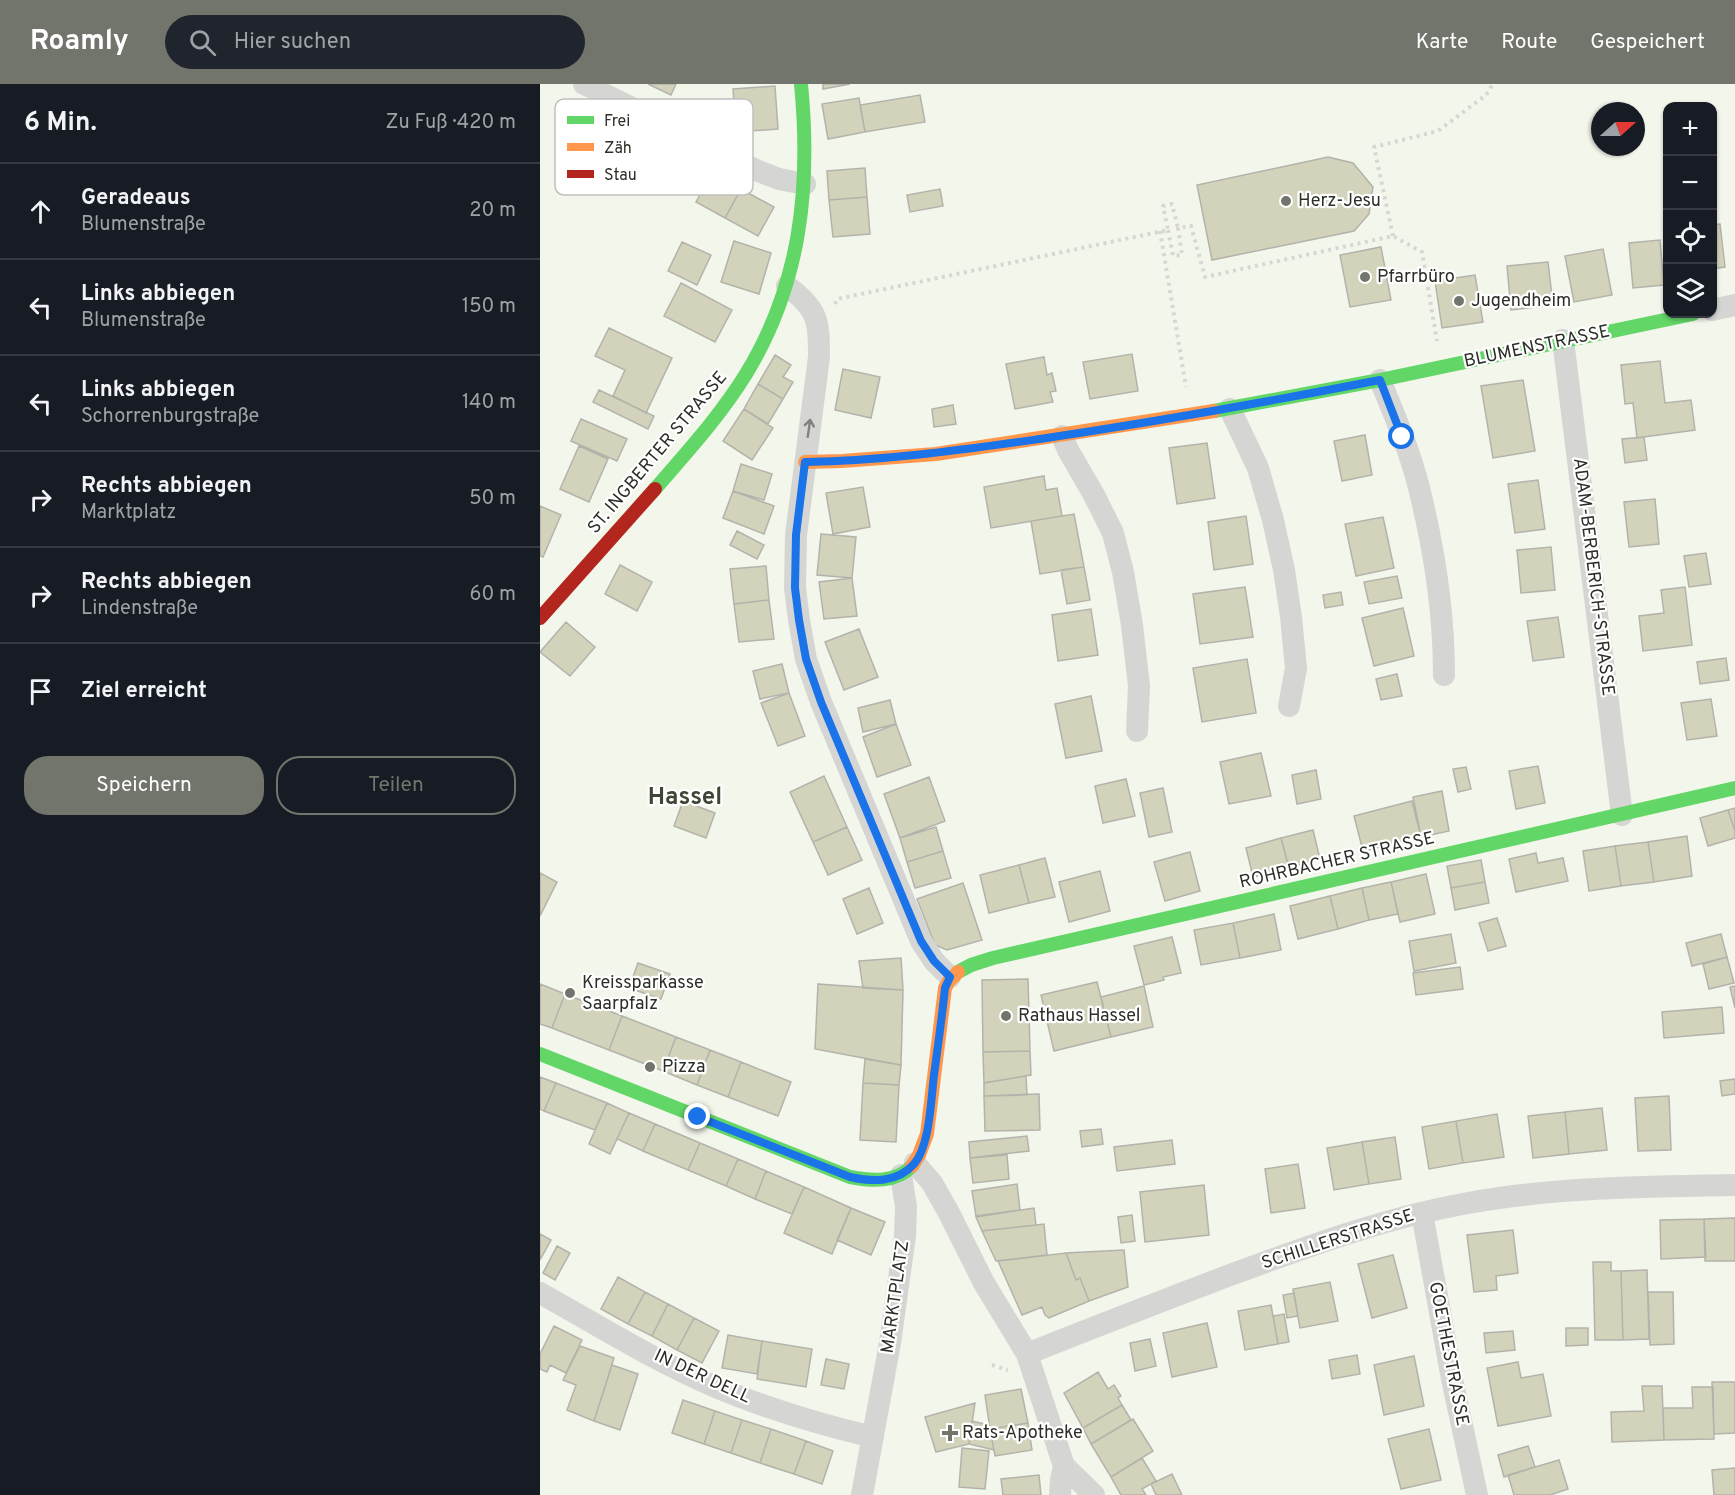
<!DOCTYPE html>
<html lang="de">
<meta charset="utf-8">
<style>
:root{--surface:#171b24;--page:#20242c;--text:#f1f3f6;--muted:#9ea1a6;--line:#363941;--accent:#72756c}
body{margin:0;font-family:Overpass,sans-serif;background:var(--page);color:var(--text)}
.controls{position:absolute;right:18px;top:18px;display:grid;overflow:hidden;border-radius:12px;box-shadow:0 2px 4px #0004}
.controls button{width:54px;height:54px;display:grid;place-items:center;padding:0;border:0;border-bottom:2px solid var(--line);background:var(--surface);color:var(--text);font:30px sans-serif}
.compass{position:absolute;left:1051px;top:18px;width:54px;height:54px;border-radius:50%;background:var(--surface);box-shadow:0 2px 4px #0004;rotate:69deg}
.stop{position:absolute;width:18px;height:18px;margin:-14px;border:4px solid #1a73e8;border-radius:50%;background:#fff}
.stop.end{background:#1a73e8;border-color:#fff;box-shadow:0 2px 6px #0008}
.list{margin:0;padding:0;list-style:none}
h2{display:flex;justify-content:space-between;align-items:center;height:78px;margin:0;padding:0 24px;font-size:26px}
h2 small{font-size:20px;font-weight:400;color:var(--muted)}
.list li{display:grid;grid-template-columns:39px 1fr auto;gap:18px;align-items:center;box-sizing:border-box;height:96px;padding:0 24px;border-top:2px solid var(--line)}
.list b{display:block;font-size:22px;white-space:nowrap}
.list p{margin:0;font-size:20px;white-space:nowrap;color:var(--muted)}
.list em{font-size:20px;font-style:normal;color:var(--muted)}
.actions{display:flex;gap:12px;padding:18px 24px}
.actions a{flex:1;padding:14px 0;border:2px solid var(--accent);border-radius:24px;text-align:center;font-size:21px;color:var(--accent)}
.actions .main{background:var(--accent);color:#fff}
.icon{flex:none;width:33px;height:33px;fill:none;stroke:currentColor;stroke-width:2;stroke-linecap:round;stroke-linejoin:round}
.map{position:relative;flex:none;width:1195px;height:1411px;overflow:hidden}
header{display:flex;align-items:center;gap:36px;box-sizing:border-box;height:84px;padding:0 30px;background:var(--accent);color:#fff}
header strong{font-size:28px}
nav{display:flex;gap:33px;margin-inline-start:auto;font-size:21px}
.search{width:420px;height:54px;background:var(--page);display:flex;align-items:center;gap:15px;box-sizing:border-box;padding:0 21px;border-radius:33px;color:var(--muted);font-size:22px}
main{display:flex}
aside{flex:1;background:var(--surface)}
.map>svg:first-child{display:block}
</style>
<header>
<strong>Roamly</strong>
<div class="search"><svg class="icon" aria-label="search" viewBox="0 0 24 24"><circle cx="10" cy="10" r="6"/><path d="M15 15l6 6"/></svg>Hier suchen</div>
<nav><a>Karte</a><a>Route</a><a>Gespeichert</a></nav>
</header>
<main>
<aside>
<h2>6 Min.<small>Zu Fuß · 420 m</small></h2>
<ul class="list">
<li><svg class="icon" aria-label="ahead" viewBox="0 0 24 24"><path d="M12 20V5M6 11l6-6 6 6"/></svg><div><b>Geradeaus</b><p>Blumenstraße</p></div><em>20 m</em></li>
<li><svg class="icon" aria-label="left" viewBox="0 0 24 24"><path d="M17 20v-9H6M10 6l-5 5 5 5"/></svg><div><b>Links abbiegen</b><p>Blumenstraße</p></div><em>150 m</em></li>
<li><svg class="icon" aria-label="left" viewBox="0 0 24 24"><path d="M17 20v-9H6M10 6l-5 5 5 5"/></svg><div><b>Links abbiegen</b><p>Schorrenburgstraße</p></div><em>140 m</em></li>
<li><svg class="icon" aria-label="right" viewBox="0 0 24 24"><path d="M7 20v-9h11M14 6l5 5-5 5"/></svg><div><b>Rechts abbiegen</b><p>Marktplatz</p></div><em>50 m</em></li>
<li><svg class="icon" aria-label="right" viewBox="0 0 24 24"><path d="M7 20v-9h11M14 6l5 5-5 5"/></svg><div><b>Rechts abbiegen</b><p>Lindenstraße</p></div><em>60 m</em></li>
<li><svg class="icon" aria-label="arrive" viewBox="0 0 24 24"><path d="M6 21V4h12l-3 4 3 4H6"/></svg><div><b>Ziel erreicht</b></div></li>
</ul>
<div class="actions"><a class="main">Speichern</a><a>Teilen</a></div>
</aside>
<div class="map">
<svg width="1195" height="1411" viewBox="0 0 1195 1411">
<rect width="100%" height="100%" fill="#f3f6eb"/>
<path fill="#d3d3bb" stroke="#b3b3ab" stroke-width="1.5" d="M108,0H136L131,11Z
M283,0H310L283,5Z
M235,2L238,45L196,48L193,5Z
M380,11L385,38L325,48L320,21Z
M319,14L325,48L288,55L282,20Z
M788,73L813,79L833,103L829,130L814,147L672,176L657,101Z
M325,84L327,113L289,116L287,87Z
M172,89L201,105L185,134L156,118Z
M201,105L234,123L218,152L185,134Z
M400,105L403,122L370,128L367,111Z
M327,113L330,150L293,153L289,116Z
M1180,140L1185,183L1172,185V141Z
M1120,156L1124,201L1093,204L1089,159Z
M194,157L231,169L219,210L181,198Z
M142,158L171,171L157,201L128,187Z
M841,163L851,216L810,223L800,171Z
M1063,165L1072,211L1034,218L1025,172Z
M1008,178L1013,221L971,226L967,182Z
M935,191L943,238L902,244L895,197Z
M141,199L192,226L175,258L124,232Z
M69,244L132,274L106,329L73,312L85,286L55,272Z
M592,270L598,307L550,315L543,278Z
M235,271L251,281L243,293L253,298L243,315L218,300Z
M504,273L507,291L512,289L516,307L510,308L513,318L475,325L466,280Z
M1120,277L1125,319L1151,316L1155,346L1097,354L1093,319L1085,320L1081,281Z
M303,285L340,293L331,334L295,326Z
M983,296L995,367L953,374L941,302Z
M218,300L243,315L228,340L204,325Z
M59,306L114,332L108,345L53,318Z
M413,321L416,340L394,343L392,325Z
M204,325L233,344L212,376L183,357Z
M41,335L87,355L77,377L31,357Z
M825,351L832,391L802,397L794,357Z
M1104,353L1107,376L1085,379L1082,355Z
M667,359L675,414L637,420L629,364Z
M39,362L68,375L49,418L20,405Z
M201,380L232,390L224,416L193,407Z
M504,392L506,406L517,404L522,432L451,444L444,403Z
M998,396L1005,445L975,449L968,400Z
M323,403L330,443L293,450L286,409Z
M193,407L234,422L224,450L183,434Z
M1115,415L1119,460L1089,463L1084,418Z
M0,422L21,431L3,473L0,472Z
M534,430L544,483L500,490L491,437Z
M706,432L713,480L674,486L668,438Z
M843,433L854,484L816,492L805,440Z
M197,447L224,461L217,475L190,461Z
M281,450L316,453L312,494L277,491Z
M1011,463L1015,506L981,509L977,466Z
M1166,469L1171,500L1149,503L1144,472Z
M80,481L112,498L97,527L65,510Z
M226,482L229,516L194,520L190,485Z
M544,483L550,516L527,520L521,486Z
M857,492L862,514L829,520L824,498Z
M312,494L317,532L284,535L279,498Z
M705,503L713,553L660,560L653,510Z
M1145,503L1152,561L1103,567L1099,532L1124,529L1121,506Z
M801,508L803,521L785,524L783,511Z
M229,516L234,555L199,558L194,520Z
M863,524L874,572L834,582L822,534Z
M551,525L558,571L518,577L512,531Z
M1018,533L1024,573L993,577L987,537Z
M26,538L55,563L30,592L0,568Z
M319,545L338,593L304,606L285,558Z
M1186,574L1189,596L1160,600L1157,578Z
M707,575L716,629L662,638L653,584Z
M242,580L249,609L220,615L213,587Z
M857,590L862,612L841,616L836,595Z
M249,609L265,652L238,662L221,619Z
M551,612L562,667L526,674L515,620Z
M1171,615L1177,652L1147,656L1141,619Z
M350,616L356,640L323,648L318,624Z
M356,640L371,681L337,693L323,653Z
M721,669L731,712L689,720L680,678Z
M998,682L1005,719L976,725L969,687Z
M926,683L931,705L918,708L913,685Z
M776,686L781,715L757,720L752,691Z
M284,692L307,743L273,758L250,708Z
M389,693L405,737L360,754L344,710Z
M586,695L595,732L563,739L555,702Z
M623,704L632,748L609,753L600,709Z
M902,707L909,747L881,753L873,713Z
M143,717L175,729L166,754L134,742Z
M872,717L881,753L823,767L814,732Z
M1195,724V747L1188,726Z
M1188,726L1195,747V754L1168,762L1160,734Z
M307,743L322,776L288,791L273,758Z
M396,743L403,767L367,778L360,754Z
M773,746L780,775L749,784L741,754Z
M1147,752L1152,792L1114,798L1108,758Z
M741,754L749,784L713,793L706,764Z
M1108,758L1114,798L1081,802L1075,762Z
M1075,762L1081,802L1049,807L1043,767Z
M403,767L411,794L375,804L367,778Z
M650,768L660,807L625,817L614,778Z
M996,769L998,779L1023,774L1028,797L976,808L969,775Z
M505,774L515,813L489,819L479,781Z
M941,776L945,798L911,804L907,782Z
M479,781L489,819L449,829L440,791Z
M560,787L570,827L529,838L519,798Z
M0,789L17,798L0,832Z
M886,790L895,830L860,838L851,798Z
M851,798L858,830L829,836L822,804Z
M945,798L949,819L915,826L911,804Z
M423,799L442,856L407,866L395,861L377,815Z
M329,804L343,839L317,850L303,815Z
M822,804L829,836L798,845L790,812Z
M790,812L798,845L758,855L750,822Z
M734,830L741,866L700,874L693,839Z
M957,834L966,862L948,867L939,839Z
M693,839L700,874L661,881L654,846Z
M911,850L916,879L874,887L869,857Z
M1181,850L1187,873L1152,882L1146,859Z
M632,853L641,889L623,893L624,896L604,901L594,862Z
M1187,873L1194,899L1169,905L1163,880Z
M361,874L363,906L323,904L319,877Z
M98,879L130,890L121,915L89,904Z
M920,883L923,905L876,911L873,889Z
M488,895L490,967L443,968L442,896Z
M557,898L571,953L514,967L501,911Z
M0,900L25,910L12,944L0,940Z
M278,900L363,906L361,981L275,965Z
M604,902L613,943L571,953L561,913Z
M1195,902V924L1190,903Z
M25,910L82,932L69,966L12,944Z
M1182,923L1184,949L1124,954L1122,928Z
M82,932L136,953L123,987L69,966Z
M136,953L170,966L157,1001L123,987Z
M170,966L201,978L188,1013L157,1001Z
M490,967L491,991L444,999L443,968Z
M325,975L361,981L359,1001L323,999Z
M201,978L251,998L238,1032L188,1013Z
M486,992L487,1011L444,1012V999Z
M0,993L16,999L4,1027L0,1025Z
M1195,995V1010L1182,1012L1180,997Z
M16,999L67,1019L55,1046L4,1027Z
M323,999L359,1001L356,1058L320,1056Z
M499,1010L500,1046L445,1047L444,1012Z
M1129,1012L1131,1066L1098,1067L1095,1014Z
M67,1019L89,1029L70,1070L49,1060Z
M1062,1024L1067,1066L1029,1070L1025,1028Z
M1025,1028L1029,1070L993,1074L988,1032Z
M89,1029L115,1040L103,1067L77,1055Z
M957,1030L964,1073L923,1079L916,1037Z
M916,1037L923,1079L889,1085L882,1043Z
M115,1040L160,1059L148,1086L103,1067Z
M561,1045L563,1060L542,1063L540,1047Z
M487,1052L489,1067L430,1074L429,1058Z
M855,1053L861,1095L829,1100L822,1058Z
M632,1056L635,1080L577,1087L574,1063Z
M822,1058L829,1100L794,1106L787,1064Z
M160,1059L198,1075L186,1102L148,1086Z
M467,1071L469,1095L433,1099L430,1074Z
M198,1075L226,1087L215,1115L186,1102Z
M758,1080L765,1124L731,1129L725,1085Z
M226,1087L264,1103L252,1130L215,1115Z
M477,1100L480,1126L436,1132L432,1107Z
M664,1101L669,1151L605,1158L600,1108Z
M264,1103L311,1124L292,1170L244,1149Z
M311,1124L345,1138L331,1171L297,1156Z
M494,1124L496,1141L442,1147L436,1133Z
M592,1131L595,1157L581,1159L578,1133Z
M1195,1134V1177H1165L1164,1135Z
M1164,1135L1166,1173L1121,1175L1120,1136Z
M504,1140L507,1171L456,1177L442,1147Z
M973,1146L978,1189L956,1192L957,1206L934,1208L927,1151Z
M0,1150L11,1156L0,1176Z
M17,1162L30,1169L15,1196L3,1189Z
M584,1166L588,1203L549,1217L540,1194L536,1196L526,1169Z
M526,1169L536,1196L540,1194L549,1217L509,1234L505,1231L502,1223L482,1231L458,1177Z
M853,1171L867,1224L832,1234L818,1180Z
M1053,1178H1071V1187H1081L1083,1256H1055Z
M1107,1186L1109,1255L1083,1256L1081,1187Z
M78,1193L105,1208L88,1240L61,1225Z
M790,1198L798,1237L760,1244L753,1205Z
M105,1208L128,1220L112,1252L88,1240Z
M1108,1208H1133L1134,1260L1110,1261Z
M754,1209L758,1232L747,1234L743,1211Z
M128,1220L154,1234L137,1266L112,1252Z
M731,1221L738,1260L705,1266L698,1227Z
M744,1230L749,1258L738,1260L733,1232Z
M154,1234L179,1247L162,1279L137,1266Z
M667,1239L677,1283L632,1293L623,1249Z
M14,1242L42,1256L26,1289L10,1281L7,1288L0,1285V1270Z
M1026,1244H1048V1261L1026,1262Z
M973,1247L975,1266L946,1269L944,1249Z
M188,1251L222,1257L217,1290L182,1284Z
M610,1255L616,1282L595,1287L590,1259Z
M222,1257L272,1265L266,1303L217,1295Z
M40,1262L74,1274L54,1337L27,1326L36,1301L23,1296Z
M817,1271L820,1290L792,1295L789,1276Z
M874,1272L884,1322L844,1331L834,1281Z
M286,1275L309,1280L304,1305L281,1301Z
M978,1278L981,1294L1003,1290L1011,1332L958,1342L947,1284Z
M72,1281L98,1290L80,1346L54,1337Z
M558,1288L568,1305L574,1301L581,1312L578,1314L582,1321L543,1344L524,1309Z
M1172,1298H1195V1349L1174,1350Z
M1102,1302H1122L1124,1356L1072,1358L1071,1328L1104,1327Z
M1152,1303H1173L1174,1355L1124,1356L1123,1324H1153Z
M481,1305L488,1339L450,1345L445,1311Z
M143,1316L175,1327L164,1360L132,1349Z
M435,1319L429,1360L396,1368L385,1333Z
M582,1321L591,1336L551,1360L543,1344Z
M175,1327L202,1336L191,1369L164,1360Z
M593,1335L613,1367L571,1393L551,1360Z
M202,1336L231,1345L220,1379L191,1369Z
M432,1337L449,1341L454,1366L429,1360Z
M488,1339L492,1366L455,1372L450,1345Z
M231,1345L266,1357L254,1390L220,1379Z
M889,1345L901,1396L861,1405L848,1355Z
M266,1357L293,1367L282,1400L254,1390Z
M988,1362L995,1383L964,1393L958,1371Z
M422,1364L449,1367L445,1405L419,1403Z
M602,1374L616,1397L602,1405L606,1411H581L571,1393Z
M1019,1376L1028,1405L1010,1411H974L968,1391Z
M1195,1384V1411H1174L1172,1386Z
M632,1390L642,1411H616L611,1400Z
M499,1391L501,1411H463L461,1395Z"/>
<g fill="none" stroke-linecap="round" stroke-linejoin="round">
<path stroke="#d6d7d4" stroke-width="4" stroke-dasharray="3 4.5" stroke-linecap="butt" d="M628,146L633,172L642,171L638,144L651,142L665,193L853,152L882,168L897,257
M620,147L646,303
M853,152L834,63L898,47L946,11L953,0
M295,220L297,215L628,146L623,122L632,120L638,144
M452,1281L468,1286"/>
<path stroke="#d5d6d3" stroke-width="22" d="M44,0L218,87L239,95L265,100
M247,202C278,225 279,236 279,273L256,451L255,504L259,536L266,575L281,618L381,857L394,877L410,893
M1172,226L1195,221
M1023,256L1082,731
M840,296C854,330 869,365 878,400C894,463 904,526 904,591
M690,325L718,384L733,436L744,486L751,533L756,584L749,622
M522,352L528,366L554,411L573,449L583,488L592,541L599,602L597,647
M375,1079L392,1099L409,1129L444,1199L487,1270L524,1382L554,1411
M882,1129L912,1295L937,1411
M0,1209C65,1245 129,1286 198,1312C242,1329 287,1342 333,1353
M487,1270C554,1243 622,1217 690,1191C769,1162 844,1134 928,1119C1016,1103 1106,1103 1195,1101
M322,1411L350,1259L365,1152L366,1123L361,1091
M520,1411L521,1396L524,1382"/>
<path stroke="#63d668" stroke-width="14" d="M674,327L840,296L1153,230
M115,405C147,368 180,332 206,290C261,200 271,103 261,0
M418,888L431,881L453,874L1195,704
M0,970L310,1093C332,1097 356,1099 372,1082"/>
<path stroke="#ff974d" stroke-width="14" d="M265,378L302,377L396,370L674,327
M372,1082L379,1071L387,1050L405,904L409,897L418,888"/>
<path stroke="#b3261e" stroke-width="14" d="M0,534L115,405"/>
</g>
<defs><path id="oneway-shaft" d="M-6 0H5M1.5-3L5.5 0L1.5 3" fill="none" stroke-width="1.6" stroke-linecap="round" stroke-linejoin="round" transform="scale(1.5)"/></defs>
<use stroke="#80827d" href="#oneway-shaft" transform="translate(269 344) rotate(-82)"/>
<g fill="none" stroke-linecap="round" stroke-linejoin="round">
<path stroke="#1a73e8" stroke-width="8" d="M158,1033L310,1093C333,1098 357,1099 374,1080C390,1062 391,1015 394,991C398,962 402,933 405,904L410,893L394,877L381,857L281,618L266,575L259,536L255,504L256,451L265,378C344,377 421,366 500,355C614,338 727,318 840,296L862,353"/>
</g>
<g fill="#72756c" stroke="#fff" stroke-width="2">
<circle cx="746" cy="117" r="6"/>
<circle cx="825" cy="193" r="6"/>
<circle cx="919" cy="217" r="6"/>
<circle cx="30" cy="909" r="6"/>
<circle cx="466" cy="932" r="6"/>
<circle cx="110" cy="983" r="6"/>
<path d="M407 1340h6v6h6v6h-6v6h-6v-6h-6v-6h6z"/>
</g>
<g text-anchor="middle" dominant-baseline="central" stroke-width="4.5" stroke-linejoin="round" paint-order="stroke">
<g font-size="18" fill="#2c2f27" stroke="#fff" text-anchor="start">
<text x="758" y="117">Herz-Jesu</text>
<text x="837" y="193">Pfarrbüro</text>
<text x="931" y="217">Jugendheim</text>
<text x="42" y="899">Kreissparkasse<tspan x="42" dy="21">Saarpfalz</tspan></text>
<text x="478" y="932">Rathaus Hassel</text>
<text x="122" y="983">Pizza</text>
<text x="422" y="1349">Rats-Apotheke</text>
</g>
<g font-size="18" fill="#2c2f27" stroke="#fff">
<text transform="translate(997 263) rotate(-12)">BLUMENSTRASSE</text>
<text transform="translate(118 369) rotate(-50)">ST. INGBERTER STRASSE</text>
<text transform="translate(1053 493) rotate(83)">ADAM-BERBERICH-STRASSE</text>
<text transform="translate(797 777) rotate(-13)">ROHRBACHER STRASSE</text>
<text transform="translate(798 1156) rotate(-18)">SCHILLERSTRASSE</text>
<text transform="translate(356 1213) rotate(-82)">MARKTPLATZ</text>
<text transform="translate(908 1270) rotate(79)">GOETHESTRASSE</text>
<text transform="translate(162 1293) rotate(25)">IN DER DELL</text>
</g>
<g font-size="24" font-weight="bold" fill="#404635" stroke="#fff">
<text x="145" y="714">Hassel</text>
</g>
</g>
<rect x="15" y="15" width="198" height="96" rx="9" fill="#fff" stroke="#c0c1be" stroke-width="1.5"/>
<rect x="27" y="32" width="27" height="8" fill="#63d668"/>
<rect x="27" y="59" width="27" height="8" fill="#ff974d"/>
<rect x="27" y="86" width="27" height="8" fill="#b3261e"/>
<g font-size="16" fill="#2c2f27">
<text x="64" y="42">Frei</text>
<text x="64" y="69">Zäh</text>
<text x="64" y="96">Stau</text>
</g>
</svg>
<div class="controls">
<button>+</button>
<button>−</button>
<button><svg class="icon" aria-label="locate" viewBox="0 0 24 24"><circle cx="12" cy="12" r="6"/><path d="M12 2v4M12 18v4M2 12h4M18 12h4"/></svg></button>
<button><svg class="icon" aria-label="layers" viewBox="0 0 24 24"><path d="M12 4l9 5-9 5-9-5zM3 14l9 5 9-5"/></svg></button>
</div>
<svg class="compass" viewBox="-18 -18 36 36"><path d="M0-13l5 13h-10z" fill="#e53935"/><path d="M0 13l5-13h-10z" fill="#9ea1a6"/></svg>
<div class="stop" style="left:862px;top:353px"></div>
<div class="stop end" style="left:158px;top:1033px"></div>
</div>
</main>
